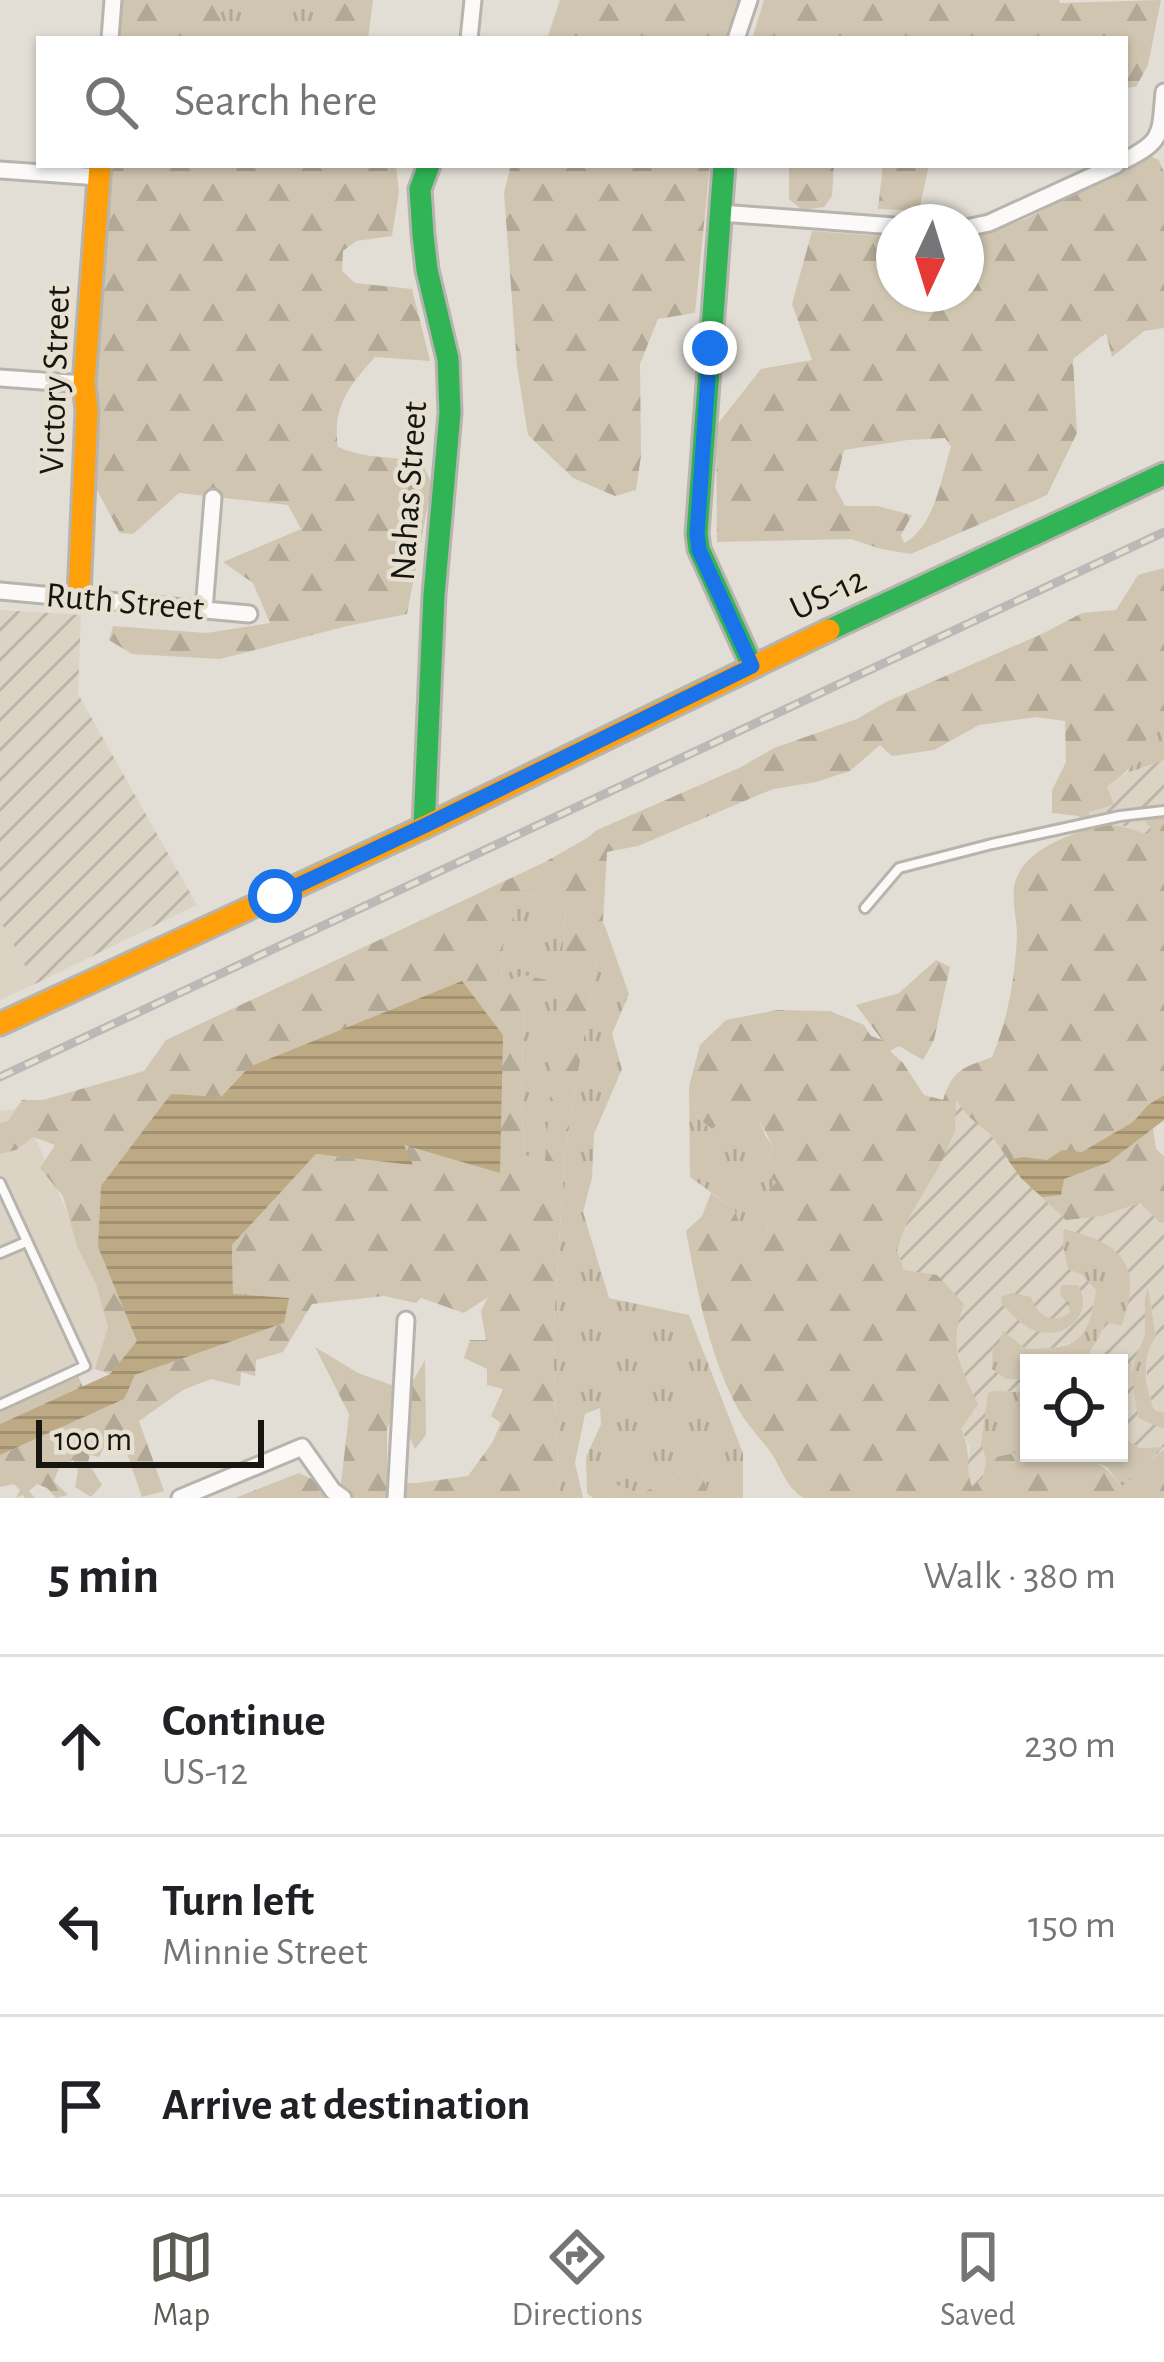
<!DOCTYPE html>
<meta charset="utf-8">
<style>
:root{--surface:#fff;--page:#f6f6f6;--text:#202124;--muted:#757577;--line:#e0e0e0;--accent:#5e5b55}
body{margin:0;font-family:"Alegreya Sans",sans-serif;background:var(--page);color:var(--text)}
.controls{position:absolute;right:36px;bottom:36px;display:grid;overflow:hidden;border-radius:0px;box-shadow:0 3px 9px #0004}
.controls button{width:108px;height:108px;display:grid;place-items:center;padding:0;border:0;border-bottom:3px solid var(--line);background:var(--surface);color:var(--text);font:60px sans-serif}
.compass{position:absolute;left:876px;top:204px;width:108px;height:108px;border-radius:50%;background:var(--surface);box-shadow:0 3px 9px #0004;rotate:184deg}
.scale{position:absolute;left:36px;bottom:30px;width:228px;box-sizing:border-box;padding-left:12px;border:6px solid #171510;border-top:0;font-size:33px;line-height:42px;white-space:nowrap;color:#171510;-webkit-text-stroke:9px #e7e0d1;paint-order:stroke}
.stop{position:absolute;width:36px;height:36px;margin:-27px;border:9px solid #1a73e8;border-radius:50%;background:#fff}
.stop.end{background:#1a73e8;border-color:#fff;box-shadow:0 3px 12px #0008}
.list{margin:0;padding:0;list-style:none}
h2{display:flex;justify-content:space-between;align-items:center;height:156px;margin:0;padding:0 48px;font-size:51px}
h2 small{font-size:39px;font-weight:400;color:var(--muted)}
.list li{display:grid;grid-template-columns:78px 1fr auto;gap:36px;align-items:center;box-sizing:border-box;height:180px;padding:0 48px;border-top:3px solid var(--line)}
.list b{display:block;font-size:45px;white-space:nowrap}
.list p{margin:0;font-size:39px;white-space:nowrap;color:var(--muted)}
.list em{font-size:39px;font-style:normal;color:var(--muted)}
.icon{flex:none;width:66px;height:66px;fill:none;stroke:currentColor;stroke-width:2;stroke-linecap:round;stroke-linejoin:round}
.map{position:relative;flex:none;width:1164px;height:1498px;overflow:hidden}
.search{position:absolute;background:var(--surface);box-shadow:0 3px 9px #0004;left:36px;right:36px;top:36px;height:132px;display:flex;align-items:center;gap:30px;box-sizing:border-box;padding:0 42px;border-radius:0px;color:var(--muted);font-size:45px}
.sheet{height:696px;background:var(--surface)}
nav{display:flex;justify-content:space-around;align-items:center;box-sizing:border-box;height:168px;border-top:3px solid var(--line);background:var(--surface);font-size:33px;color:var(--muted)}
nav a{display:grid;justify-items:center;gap:6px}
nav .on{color:var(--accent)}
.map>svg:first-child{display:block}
</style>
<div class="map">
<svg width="1164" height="1498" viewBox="0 0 1164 1498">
<defs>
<pattern id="industrial-furrows" width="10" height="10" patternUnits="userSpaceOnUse" patternTransform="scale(3)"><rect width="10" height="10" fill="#dbd3c4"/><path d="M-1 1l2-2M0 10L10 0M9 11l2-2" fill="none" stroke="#bbb4a7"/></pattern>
<pattern id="grass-tufts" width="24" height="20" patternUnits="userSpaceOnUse" patternTransform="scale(3)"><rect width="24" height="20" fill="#d0c5b0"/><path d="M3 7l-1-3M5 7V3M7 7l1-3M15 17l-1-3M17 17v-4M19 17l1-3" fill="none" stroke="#b2a896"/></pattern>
<pattern id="forest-firs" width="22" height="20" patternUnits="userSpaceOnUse" patternTransform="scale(3)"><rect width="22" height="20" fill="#d0c5b0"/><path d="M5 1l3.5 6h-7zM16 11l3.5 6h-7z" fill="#b2a896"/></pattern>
<pattern id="water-rules" width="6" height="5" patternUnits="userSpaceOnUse" patternTransform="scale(3)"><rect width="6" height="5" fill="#bdaa84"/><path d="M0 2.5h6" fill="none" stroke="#a29171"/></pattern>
</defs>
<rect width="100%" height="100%" fill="#e2ded6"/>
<path fill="#dbd3c4" d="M0,920L35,984L0,1000Z
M23,1108L123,1346L95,1369L0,1410V1111Z"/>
<path fill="url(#industrial-furrows)" d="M0,610L81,615L78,694L197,905L35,984L0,920Z
M1164,760V813L1148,835L1124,826L1090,829L1089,812L1113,805L1106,786L1127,773Z
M956,1098L968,1116L991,1135L1021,1178L1102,1216L1140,1203L1160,1223L1164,1222V1413L1154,1410L1149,1393L1146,1367L1149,1347L1156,1337L1151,1305L1146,1327L1137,1402L1138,1417L1164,1429V1447L1139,1448L1123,1437L1125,1418L1124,1401L1119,1394V1363H1083L1097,1341L1106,1321L1122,1325L1130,1290L1082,1275L1096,1290L1088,1331L1078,1340L1049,1349H1026L1004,1332L1006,1379L1029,1380V1392L996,1391L981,1443L986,1459L983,1478L972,1488L967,1471L970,1447L961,1429L977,1404L961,1367L954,1330L904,1270L897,1250L908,1219L940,1165L954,1131Z"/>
<path fill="url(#grass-tufts)" d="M121,0H356L353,39H118Z
M1164,714V760L1127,773L1142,748L1148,726Z
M521,892L566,907L545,1173L525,1154L521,1104L524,1006L501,983L503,947Z
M603,921L629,994L612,1034L622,1069L594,1134L592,1178L583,1212L609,1298L689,1315L743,1453V1498H709L701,1470H681L669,1483L639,1493L619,1486L608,1498H593L587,1493L586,1457L601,1424L600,1408L585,1414L575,1463L583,1498H559L553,1337L565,1152Z
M689,1086L697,1118L711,1129L739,1107L759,1119L765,1135L772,1145L767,1166H760L776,1182L765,1196L750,1186L765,1214L768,1234L758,1240L739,1222L734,1209L690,1177Z
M1064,1229C1095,1237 1133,1249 1130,1288C1130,1301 1125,1314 1122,1326L1106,1322L1097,1341L1083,1363H1029V1380L1006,1379L992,1369L993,1347L998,1345L1003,1331L1026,1349C1079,1349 1088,1341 1096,1290L1082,1275L1068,1269L1063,1246Z
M1062,1285H1078C1096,1316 1061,1343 1031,1329C1019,1323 1010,1312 1001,1303L1002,1296L1012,1293L1031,1297C1037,1316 1053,1326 1070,1312L1067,1302C1061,1297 1058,1293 1062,1285Z
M1148,1288L1156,1337C1140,1359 1146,1386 1154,1410L1164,1413V1429L1138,1418L1132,1377L1136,1355L1145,1336V1298Z
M996,1391L1029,1392V1450L986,1459L981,1444L988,1393Z
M1119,1394L1124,1401L1123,1437L1139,1448L1164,1447L1128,1484L1121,1486L1107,1467L1073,1453H1119Z"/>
<path fill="url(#forest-firs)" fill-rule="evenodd" d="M118,0H209L232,39H115Z
M326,0H373L368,39H315Z
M560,0H740L726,39H547Z
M764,0H1059L1060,3L1161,0L1148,65L1136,87L1125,88V39H752Z
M1147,155L1159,160L1164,172V328L1144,331L1112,357L1106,333L1073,359L1077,433L1047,495L911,554L881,549L851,539L717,542L716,426L761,369L812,360L792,304L812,231L894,237V294H966V240L1026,219ZM945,438L951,447C941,478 935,527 904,543L901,535L912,515L877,506H845L835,487L844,450L908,440Z
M106,165L396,166L399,192L392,236L356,241L343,251L342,271L355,283L412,289L430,361L375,357C349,386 332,407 338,447C367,460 392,455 422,463L432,484L407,614L347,626L220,659L132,654L109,640L113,626L206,633L270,623L253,583L223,562L301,529L288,505L179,493L133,534L120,533L96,488L94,367Z
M511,165H710L695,313L658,319L640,364L641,456L636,490L615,496L573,478L528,435L517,366L504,193Z
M789,165H834L832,196L824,207L802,210L789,199Z
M883,165H929L919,211L878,209Z
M1164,568V714C1143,730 1152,727 1143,748C1135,766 1122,776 1107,786L1114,805L1089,812L1091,828C1113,822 1127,827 1148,835L1152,830L1145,821L1147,809L1164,813V1095L1148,1105L1164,1120L1153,1127L1156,1149L1164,1156V1222L1160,1223L1140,1203L1102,1216L1066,1220L1021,1178L991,1135L968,1116L956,1100L955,1131L940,1165L908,1219L897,1250L904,1270L937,1275L964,1304C948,1346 960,1366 978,1404L961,1429C973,1454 964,1462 972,1487L983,1478L986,1459L1029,1450V1453C1070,1453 1095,1450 1121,1486C1135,1479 1151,1459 1164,1449V1498H804C787,1489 782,1470 772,1454C763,1441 752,1430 743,1417C711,1366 697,1290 686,1231L702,1216L711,1193L734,1209L739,1222L757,1239L768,1234L765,1214L751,1203L749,1185L765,1196L776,1182L757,1166H767L772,1145L759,1119L739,1107L712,1129L697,1118L689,1086L700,1045L726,1020L777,1010L830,1011L864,1025L871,1036L882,1040L856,1005L899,993L936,960L950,967L934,1040L923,1060L899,1046L890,1051L903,1063L924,1095L943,1100C953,1069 963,1068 992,1057C1008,1019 1015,977 1017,935C1017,920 1012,902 1014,887C1020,854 1058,839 1085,830L1079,816L1052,813V790L1066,762L1065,721L1036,717L979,725L934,750L892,756L880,745L850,771L816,782L773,789L638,846L607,852L603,921L565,1152L553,1337L559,1498H235L299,1473L340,1492L349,1414L315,1347L358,1373L403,1389L413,1381L425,1360L426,1435L415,1449L396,1408L387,1429V1483H417L468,1476L492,1443L501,1423L491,1416L503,1389L487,1385V1369L464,1358L470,1340H486L481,1311L488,1297L464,1313L421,1298L416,1303L384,1296L312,1304L283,1352L256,1360L255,1376L241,1372L240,1386L211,1379L183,1390L139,1421L164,1491L142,1497L120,1433L106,1443L99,1457L90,1455L88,1462L102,1485L91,1497L75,1487L78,1471L73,1460L59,1468L54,1481L68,1495L56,1498L47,1488L37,1484L29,1491L35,1498H25L23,1495L16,1498L20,1490L14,1484L0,1487V1455L123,1399L135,1375L284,1323L233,1294L232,1245L316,1154L412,1164L402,1145L249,1067L221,1097L98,1247L138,1340L110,1374L95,1369L108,1327L96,1284L77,1246L63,1196L40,1168L55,1145L33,1137L16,1150L0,1154V1123L8,1121L22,1100H43L144,1071L166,1040L545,862L587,838L597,830L741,767L774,748L857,719L886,702L1044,633L1082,613L1116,610L1138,575ZM522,892L566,908L544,1172L525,1154L521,1104L524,1007L547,1001L546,980L525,975L501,982L503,947Z
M78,1376L83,1387L0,1424V1410Z
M681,1470H701L709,1498H608L619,1485L639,1493L669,1483Z"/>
<path fill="url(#water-rules)" d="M462,981L503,1035L500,1173L404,1145L413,1165L316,1154L232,1245L233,1294L289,1298L284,1323L135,1375L124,1399L0,1455V1424L110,1374L137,1341L98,1247L101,1186L171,1094L221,1097L249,1067Z
M1164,1095V1120L1109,1162L1064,1179L1061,1195L1042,1197L1021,1178L1008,1160L1023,1157L1047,1160L1062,1150L1082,1152L1133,1122L1148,1105Z"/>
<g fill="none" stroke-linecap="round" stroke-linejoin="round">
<g stroke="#b7b4ae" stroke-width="14">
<path id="lane" d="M865,908L899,868L992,844L1120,816L1164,811
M0,1183L85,1366L0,1405
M0,1253L26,1242"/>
</g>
<g stroke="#b7b4ae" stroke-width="21">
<path id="street" d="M110,39L113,0
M469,39L473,0
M736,39L749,0
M1125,160C1164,141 1160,133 1164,92
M0,170L99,177
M721,213L894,226
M966,228L989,223L1116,165
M0,378L84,384
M0,591L249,614
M204,610L213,498
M180,1498L302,1447L333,1491L343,1498
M396,1498L406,1320"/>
</g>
<g stroke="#b7b4ae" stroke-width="27">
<path id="fast" d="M724,165L697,534L699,549L752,666
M829,630L1164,474
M424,827L434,595L450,413L448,359L427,270L423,235L420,189L429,165"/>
</g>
<g stroke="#b7b4ae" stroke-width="27">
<path id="slow" d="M79,597L87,410L84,384L100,165
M0,1024L424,827L829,630"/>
</g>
<use href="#lane" stroke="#fbfaf9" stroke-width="8"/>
<use href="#street" stroke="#fbfaf9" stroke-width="15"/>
<use href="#fast" stroke="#30b455" stroke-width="21"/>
<use href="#slow" stroke="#ff9f0a" stroke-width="21"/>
<g stroke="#bbb9b7" stroke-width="9">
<path id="rail" d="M0,1077L1164,532"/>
</g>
<use href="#rail" stroke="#e7e0d1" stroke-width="4.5" stroke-dasharray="14" stroke-linecap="butt"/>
</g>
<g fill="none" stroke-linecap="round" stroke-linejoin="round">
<path stroke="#1a73e8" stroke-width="15" d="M275,896L424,826L752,666L699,550L697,534L710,348"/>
</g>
<g text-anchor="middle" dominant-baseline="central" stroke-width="9" stroke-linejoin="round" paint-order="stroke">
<g font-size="36" fill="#171510" stroke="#e7e0d1">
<text transform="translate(55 380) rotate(-88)">Victory Street</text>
<text transform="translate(409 491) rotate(-86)">Nahas Street</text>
<text transform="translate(828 594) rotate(-25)">US-12</text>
<text transform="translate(125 602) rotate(5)">Ruth Street</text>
</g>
</g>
</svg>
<div class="controls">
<button><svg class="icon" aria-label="locate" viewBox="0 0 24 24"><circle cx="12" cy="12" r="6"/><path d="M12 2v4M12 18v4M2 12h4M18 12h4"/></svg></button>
</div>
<svg class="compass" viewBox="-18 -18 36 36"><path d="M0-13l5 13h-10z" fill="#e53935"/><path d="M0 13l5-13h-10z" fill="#757577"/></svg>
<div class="scale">100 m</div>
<div class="stop" style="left:275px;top:896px"></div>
<div class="stop end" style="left:710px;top:348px"></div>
<div class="search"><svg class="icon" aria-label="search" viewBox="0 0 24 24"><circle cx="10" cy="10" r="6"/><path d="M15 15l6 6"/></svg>Search here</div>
</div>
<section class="sheet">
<h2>5 min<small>Walk · 380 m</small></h2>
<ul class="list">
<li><svg class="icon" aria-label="ahead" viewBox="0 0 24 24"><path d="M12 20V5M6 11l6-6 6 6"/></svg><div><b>Continue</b><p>US-12</p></div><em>230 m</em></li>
<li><svg class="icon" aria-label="left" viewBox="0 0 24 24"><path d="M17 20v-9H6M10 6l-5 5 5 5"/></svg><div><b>Turn left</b><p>Minnie Street</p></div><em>150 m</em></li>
<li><svg class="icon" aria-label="arrive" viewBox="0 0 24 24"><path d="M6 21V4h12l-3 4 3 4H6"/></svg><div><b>Arrive at destination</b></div></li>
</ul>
</section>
<nav>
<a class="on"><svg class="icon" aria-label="map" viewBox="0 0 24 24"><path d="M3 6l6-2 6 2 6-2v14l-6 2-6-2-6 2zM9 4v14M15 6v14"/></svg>Map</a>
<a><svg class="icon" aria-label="directions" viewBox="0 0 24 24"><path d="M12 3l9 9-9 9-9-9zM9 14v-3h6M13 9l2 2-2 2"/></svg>Directions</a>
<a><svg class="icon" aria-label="saved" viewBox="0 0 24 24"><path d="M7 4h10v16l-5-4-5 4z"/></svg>Saved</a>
</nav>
